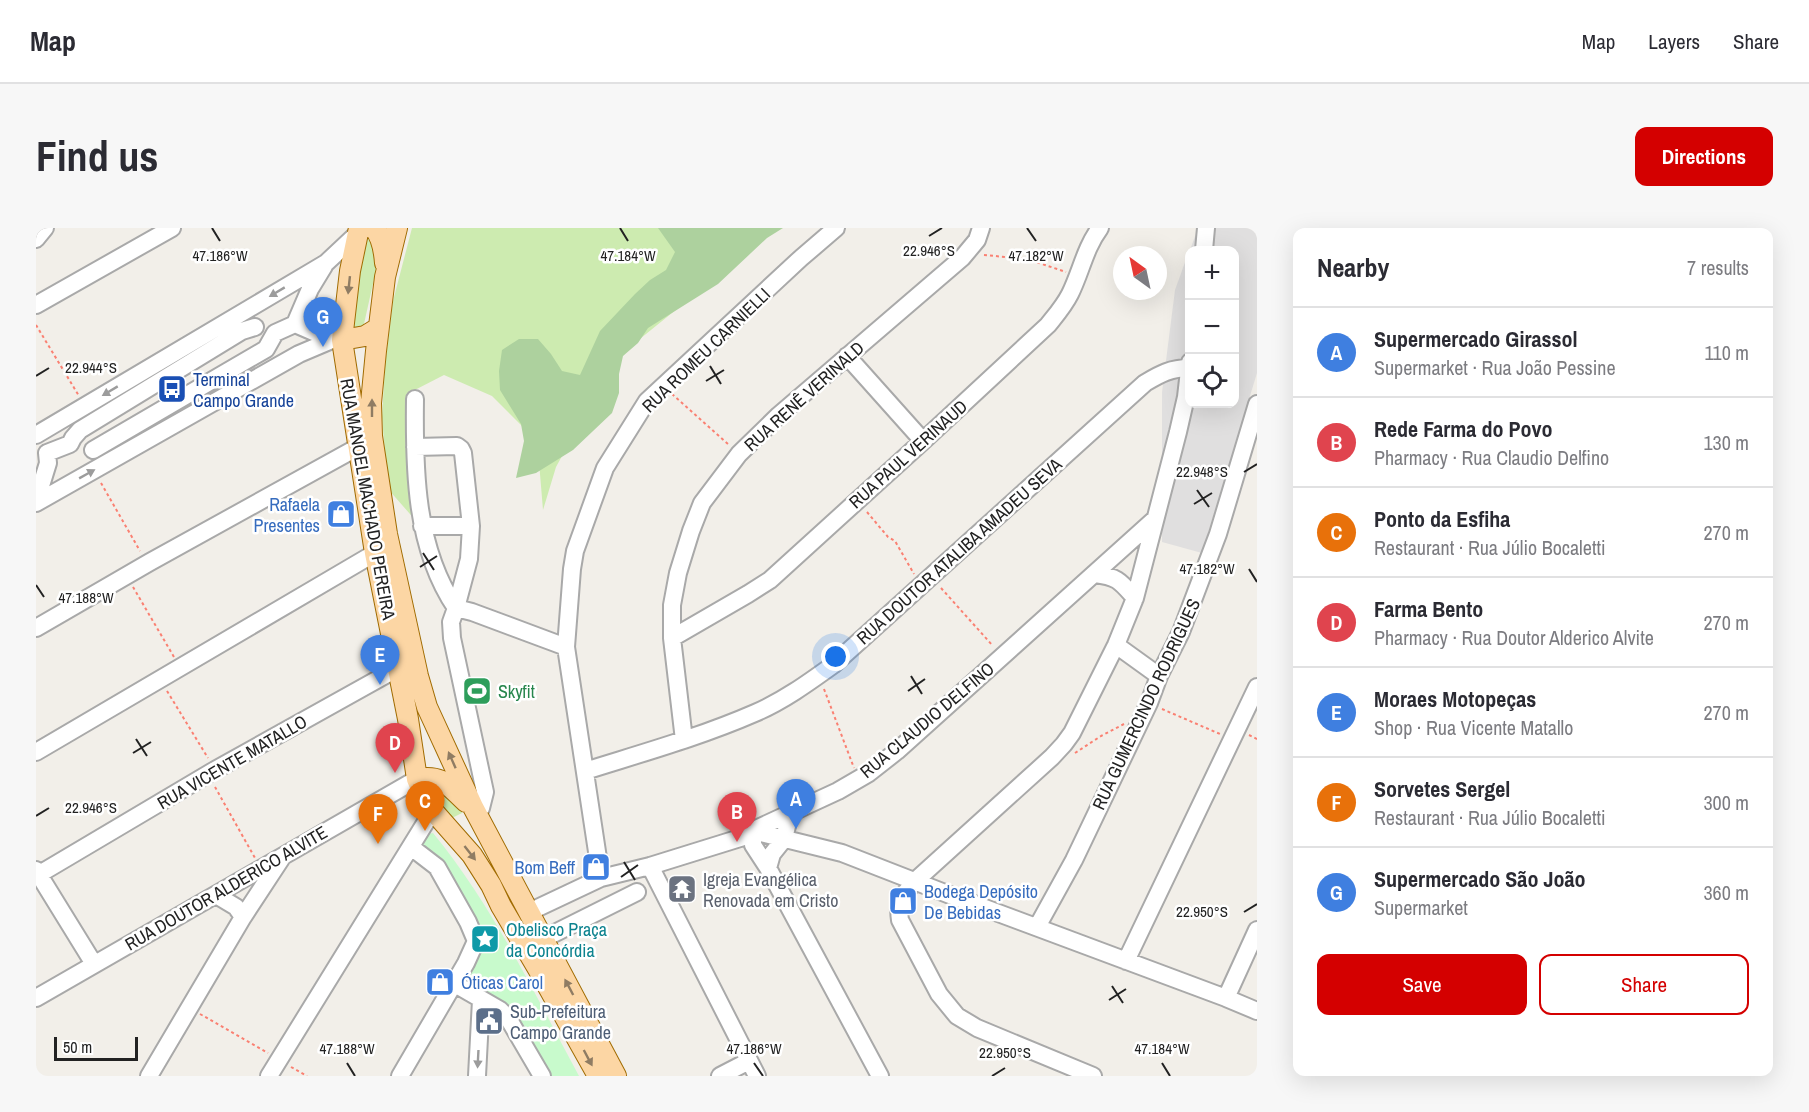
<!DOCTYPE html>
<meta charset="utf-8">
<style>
:root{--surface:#fff;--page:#f7f7f7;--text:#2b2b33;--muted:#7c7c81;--line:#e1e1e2;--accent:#d40000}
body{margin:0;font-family:"Archivo Narrow",sans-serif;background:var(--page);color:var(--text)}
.controls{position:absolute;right:18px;top:18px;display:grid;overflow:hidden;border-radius:12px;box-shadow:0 6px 24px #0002}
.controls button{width:54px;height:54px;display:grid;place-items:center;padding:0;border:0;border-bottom:2px solid var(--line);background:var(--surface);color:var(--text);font:30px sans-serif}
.compass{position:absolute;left:1077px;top:18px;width:54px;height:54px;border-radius:50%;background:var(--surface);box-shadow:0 6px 24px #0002;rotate:327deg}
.scale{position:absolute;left:18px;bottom:15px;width:84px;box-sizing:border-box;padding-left:6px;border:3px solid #222;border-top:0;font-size:16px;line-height:21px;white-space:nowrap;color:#222;-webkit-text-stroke:4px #fff;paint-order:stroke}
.you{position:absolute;left:800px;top:429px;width:21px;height:21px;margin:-15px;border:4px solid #fff;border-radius:50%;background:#1a73e8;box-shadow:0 0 0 9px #1a73e833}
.badge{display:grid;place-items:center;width:39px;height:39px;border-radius:50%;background:var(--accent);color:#fff;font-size:20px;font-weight:700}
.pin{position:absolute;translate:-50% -50px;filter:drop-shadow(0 2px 3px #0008)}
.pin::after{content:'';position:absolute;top:32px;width:21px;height:18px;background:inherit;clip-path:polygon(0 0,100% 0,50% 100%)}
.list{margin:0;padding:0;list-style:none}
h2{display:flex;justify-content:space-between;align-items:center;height:78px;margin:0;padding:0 24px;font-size:26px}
h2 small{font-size:20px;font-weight:400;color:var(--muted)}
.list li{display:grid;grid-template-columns:39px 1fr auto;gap:18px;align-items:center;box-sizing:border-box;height:90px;padding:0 24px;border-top:2px solid var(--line)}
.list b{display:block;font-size:22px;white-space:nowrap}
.list p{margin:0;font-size:20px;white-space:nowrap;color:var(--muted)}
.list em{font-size:20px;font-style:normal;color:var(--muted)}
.actions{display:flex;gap:12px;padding:18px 24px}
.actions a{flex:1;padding:14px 0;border:2px solid var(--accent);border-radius:12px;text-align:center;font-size:21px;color:var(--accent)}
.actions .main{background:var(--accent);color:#fff}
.icon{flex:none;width:33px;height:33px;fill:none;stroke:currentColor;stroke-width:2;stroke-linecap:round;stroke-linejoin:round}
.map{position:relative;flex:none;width:1221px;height:848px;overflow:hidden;border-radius:12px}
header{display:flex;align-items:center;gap:36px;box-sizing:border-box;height:84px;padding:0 30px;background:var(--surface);border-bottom:2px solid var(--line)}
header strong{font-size:28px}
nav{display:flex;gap:33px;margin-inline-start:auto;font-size:21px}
.intro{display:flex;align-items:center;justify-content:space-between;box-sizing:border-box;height:144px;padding:0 36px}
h1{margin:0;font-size:42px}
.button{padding:15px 27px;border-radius:12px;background:var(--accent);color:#fff;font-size:21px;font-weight:700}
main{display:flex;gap:36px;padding:0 36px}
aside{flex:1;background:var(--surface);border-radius:12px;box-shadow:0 6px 24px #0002}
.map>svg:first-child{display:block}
</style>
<header>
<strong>Map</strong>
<nav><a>Map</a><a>Layers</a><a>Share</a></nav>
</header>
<div class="intro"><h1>Find us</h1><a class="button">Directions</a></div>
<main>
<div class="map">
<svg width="1221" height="848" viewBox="0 0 1221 848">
<rect width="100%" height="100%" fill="#f2efe9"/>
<path fill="#e0dfdf" d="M1162,0H1221V145L1166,325L1126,314V164L1139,62L1153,23L1154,176H1198V22H1154Z"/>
<path fill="#cdebb0" d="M376,0H741L589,123L549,186L520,239L507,282L503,234L487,199L456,168L408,147L371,166L381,294L352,261L346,189L349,137L357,73Z
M335,8L344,24L328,96L325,105H313L329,11Z
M394,552L426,580V585L416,590L392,571Z"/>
<path fill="#add19e" d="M622,0H747L731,10L682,56L612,100L602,115L587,128L583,146V165L576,185L537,222L500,245L480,250L488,213L485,196L464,162L463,143L466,122L483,111H502L515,126L526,143L544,147L564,103L599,66L614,52L630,42L639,24Z"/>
<path fill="#c8facc" d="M397,605C457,678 498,765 543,848H514L482,791L428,755L431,745L448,716L435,685L381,617L388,607Z"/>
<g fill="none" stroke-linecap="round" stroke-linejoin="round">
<g stroke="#a9a9a9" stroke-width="20">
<path id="minor" d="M0,11L9,0
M1168,22L1170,0
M0,77L136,0
M259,96L296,112
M811,128L887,213
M0,207L290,35L322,5
M379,219L421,218L425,221L427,225L435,298L433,331L420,380C379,320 378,241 379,171
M57,222L230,121L239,105L259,96L274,61L288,38
M11,225L34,216L37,210L44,202L206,103L219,99
M0,274L12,235L11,225
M0,275L263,126L296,112H306
M386,298H435
M1059,346C1082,349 1084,353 1099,370
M0,400L114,334L322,219
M636,410L712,366L734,352L887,213L1012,97C1020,87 1028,78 1034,66C1045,44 1049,20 1064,0
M1080,417L1123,448
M648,512L636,410V377L642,345L655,303L666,275L703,226L743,187L926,30L941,12L945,0
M0,524L339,325
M549,543C606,525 664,509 719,485C747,473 772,455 797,437L1109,155C1124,146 1135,140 1153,140
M441,585L445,580L449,564L416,410L415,394L420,380L436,384L530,419
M717,606L725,605L806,625L914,667L1190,770L1221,783
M717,606V617L732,640L844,848
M614,638L721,848
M732,640L736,626L748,611L754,585
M0,642L58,736
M0,648L179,542L362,440
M565,650L530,419L536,341L539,323L569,240L611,173L765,30L800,0
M180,667L200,679L207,689
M493,684L565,650L614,638L717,606L722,600L802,563L833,545L861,523L1119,291
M1001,699L1038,632L1113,475L1123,448L1145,404L1182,306L1221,176
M507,711L601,664
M1090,733L1221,459
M419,756L464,782L472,790L506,848
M0,770L381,551
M1190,770L1221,702
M113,848L207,689L245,631
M233,848L396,584
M364,848L430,735L440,713L432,694L401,639L375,619
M441,848L445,772
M684,848L713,833
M1057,848L941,800L921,788L903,766L864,692C861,672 867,668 878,654L1016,529L1028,516L1036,505L1080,417L1099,370L1142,204L1150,169L1154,134"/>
</g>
<g stroke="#a06b00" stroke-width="22">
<path id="major" d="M323,0L314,43L306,112L339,325L372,491L381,551L391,576L436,627L455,657L465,678L502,741L562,848
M338,0C346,9 348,22 349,35
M361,0L349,49L340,123L335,175L336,208L351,306L382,448L391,479L437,579L580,848
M306,112L329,108L342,100
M381,551C407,546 412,558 430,574"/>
</g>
<path stroke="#fa8072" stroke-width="2" stroke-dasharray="3 3" stroke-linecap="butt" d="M948,27L991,31L1030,44
M0,97L43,168
M636,166L692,216
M65,255L104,323
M831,284L852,309L859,313L878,346
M97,359L138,429
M905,360L957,418
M788,461L818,540
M131,463L172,530
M1126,481L1184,506
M1213,507L1221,511
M1039,525L1065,508L1088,496
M179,559L219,630
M164,786L232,825
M255,839L271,848"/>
<use href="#minor" stroke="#fff" stroke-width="16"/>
<use href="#major" stroke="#fcd6a4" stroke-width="20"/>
</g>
<defs><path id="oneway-solid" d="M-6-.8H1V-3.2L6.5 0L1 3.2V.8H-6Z" transform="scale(1.5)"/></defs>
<g fill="#8f7c63">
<use href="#oneway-solid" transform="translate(313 57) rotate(96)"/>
<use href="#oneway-solid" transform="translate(336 180) rotate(-90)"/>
<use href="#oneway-solid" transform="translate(416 532) rotate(-114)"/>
<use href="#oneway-solid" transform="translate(434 625) rotate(52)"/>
<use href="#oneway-solid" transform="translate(533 759) rotate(-118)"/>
<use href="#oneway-solid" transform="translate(552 830) rotate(62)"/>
</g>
<g fill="#9c9c9c">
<use href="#oneway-solid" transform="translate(241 64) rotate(149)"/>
<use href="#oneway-solid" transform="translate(74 163) rotate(149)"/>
<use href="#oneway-solid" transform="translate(51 246) rotate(-29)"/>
<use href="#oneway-solid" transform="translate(442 831) rotate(93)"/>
</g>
<path fill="none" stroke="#222" stroke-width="2" d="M176,0L184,13M584,0L592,13M991,0L1000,13M893,8L906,0M674,138L685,156M0,148L13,140M670,153L688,142M1208,244L1221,236M1161,262L1173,279M1158,276L1176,265M387,325L398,342M384,339L401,328M1213,341L1221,354M0,357L8,369M875,448L886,466M872,463L889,451M100,511L111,528M97,525L115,514M0,588L13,580M588,634L599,652M585,649L602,637M1208,684L1221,676M1076,758L1087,775M1073,772L1090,761M311,835L319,848M718,835L727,848M1126,835L1134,848M956,848L969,840"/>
<defs>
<g id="bus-square" transform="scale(1.5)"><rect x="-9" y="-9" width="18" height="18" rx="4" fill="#1a4fb4" stroke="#fff"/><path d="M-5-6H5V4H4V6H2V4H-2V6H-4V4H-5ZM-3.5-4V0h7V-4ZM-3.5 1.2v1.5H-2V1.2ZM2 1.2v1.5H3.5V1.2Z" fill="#fff"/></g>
<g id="shop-square" transform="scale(1.5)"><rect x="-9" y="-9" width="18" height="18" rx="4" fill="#3f7fe0" stroke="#fff"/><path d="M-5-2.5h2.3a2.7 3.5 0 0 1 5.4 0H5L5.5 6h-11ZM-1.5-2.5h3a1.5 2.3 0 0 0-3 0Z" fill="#fff"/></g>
<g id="stadium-square" transform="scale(1.5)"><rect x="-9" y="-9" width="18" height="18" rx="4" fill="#2e9e5b" stroke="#fff"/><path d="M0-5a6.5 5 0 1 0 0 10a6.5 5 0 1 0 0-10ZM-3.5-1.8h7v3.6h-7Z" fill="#fff"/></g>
<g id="temple-square" transform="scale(1.5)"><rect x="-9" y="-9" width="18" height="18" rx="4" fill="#6b7280" stroke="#fff"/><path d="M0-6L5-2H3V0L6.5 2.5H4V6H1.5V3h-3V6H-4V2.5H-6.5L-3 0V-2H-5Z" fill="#fff"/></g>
<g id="sight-square" transform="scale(1.5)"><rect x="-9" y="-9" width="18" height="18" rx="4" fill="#0f9aa8" stroke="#fff"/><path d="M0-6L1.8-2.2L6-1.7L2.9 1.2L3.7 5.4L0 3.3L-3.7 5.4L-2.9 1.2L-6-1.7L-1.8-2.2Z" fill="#fff"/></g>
<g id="civic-square" transform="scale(1.5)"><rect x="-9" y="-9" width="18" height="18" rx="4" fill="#5c6f8a" stroke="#fff"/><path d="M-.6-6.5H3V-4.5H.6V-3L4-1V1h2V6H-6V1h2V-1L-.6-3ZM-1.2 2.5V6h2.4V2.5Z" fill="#fff"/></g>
</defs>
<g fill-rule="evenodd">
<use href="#bus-square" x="136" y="161"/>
<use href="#shop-square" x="305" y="286"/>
<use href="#stadium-square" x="441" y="463"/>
<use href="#shop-square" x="560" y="639"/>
<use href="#temple-square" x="646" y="661"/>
<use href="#shop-square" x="867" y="673"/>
<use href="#sight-square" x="449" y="711"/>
<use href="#shop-square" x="404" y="754"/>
<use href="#civic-square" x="453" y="793"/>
</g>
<g text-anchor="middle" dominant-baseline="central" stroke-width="5" stroke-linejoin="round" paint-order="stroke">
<g font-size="18" fill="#222" stroke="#fff">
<text transform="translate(670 122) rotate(-44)">RUA ROMEU CARNIELLI</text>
<text transform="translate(768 168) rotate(-42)">RUA RENÊ VERINALD</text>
<text transform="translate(872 226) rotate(-42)">RUA PAUL VERINAUD</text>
<text transform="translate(332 271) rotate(80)">RUA MANOEL MACHADO PEREIRA</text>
<text transform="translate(923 323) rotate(-42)">RUA DOUTOR ATALIBA AMADEU SEVA</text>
<text transform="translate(1110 476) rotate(-65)">RUA GUMERCINDO RODRIGUES</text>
<text transform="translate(891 492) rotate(-40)">RUA CLAUDIO DELFINO</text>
<text transform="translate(196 534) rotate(-30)">RUA VICENTE MATALLO</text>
<text transform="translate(190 660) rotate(-30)">RUA DOUTOR ALDERICO ALVITE</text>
</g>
<g font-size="18" fill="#164399" stroke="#fff" text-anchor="start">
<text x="157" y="151">Terminal<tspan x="157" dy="21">Campo Grande</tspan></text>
</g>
<g font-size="18" fill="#366cbe" stroke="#fff" text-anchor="end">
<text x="284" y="276">Rafaela<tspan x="284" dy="21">Presentes</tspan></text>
<text x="539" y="639">Bom Beff</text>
<text x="888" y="663" text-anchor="start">Bodega Depósito<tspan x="888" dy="21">De Bebidas</tspan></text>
<text x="425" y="754" text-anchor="start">Óticas Carol</text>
</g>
<g font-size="18" fill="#27864d" stroke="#fff" text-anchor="start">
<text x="462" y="463">Skyfit</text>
</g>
<g font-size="18" fill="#5b616d" stroke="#fff" text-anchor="start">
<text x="667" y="651">Igreja Evangélica<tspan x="667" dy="21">Renovada em Cristo</tspan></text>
</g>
<g font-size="18" fill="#0d838f" stroke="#fff" text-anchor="start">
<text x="470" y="701">Obelisco Praça<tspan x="470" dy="21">da Concórdia</tspan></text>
</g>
<g font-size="18" fill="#4e5e75" stroke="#fff" text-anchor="start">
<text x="474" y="783">Sub-Prefeitura<tspan x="474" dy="21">Campo Grande</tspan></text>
</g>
</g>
<g font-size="15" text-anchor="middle" fill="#222" stroke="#fff" stroke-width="5" stroke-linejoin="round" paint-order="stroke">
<text x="893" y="28">22.946°S</text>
<text x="184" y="33">47.186°W</text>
<text x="592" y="33">47.184°W</text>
<text x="1000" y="33">47.182°W</text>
<text x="55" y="145">22.944°S</text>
<text x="1166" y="249">22.948°S</text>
<text x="1171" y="346">47.182°W</text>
<text x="50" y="375">47.188°W</text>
<text x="55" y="585">22.946°S</text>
<text x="1166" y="689">22.950°S</text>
<text x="311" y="826">47.188°W</text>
<text x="718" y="826">47.186°W</text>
<text x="1126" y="826">47.184°W</text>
<text x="969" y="830">22.950°S</text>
</g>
</svg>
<div class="controls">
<button>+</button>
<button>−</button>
<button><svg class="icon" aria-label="locate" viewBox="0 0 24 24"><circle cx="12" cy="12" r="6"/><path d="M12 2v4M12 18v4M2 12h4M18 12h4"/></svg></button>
</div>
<svg class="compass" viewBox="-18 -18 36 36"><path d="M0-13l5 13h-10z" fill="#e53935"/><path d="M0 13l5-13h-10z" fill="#7c7c81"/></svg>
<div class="scale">50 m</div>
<div class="you"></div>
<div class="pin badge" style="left:760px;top:601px;background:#3f7fe0">A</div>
<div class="pin badge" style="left:701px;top:614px;background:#e0444e">B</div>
<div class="pin badge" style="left:389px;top:603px;background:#e8710a">C</div>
<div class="pin badge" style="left:359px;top:545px;background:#e0444e">D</div>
<div class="pin badge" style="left:344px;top:457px;background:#3f7fe0">E</div>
<div class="pin badge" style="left:342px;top:616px;background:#e8710a">F</div>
<div class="pin badge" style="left:287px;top:119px;background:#3f7fe0">G</div>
</div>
<aside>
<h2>Nearby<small>7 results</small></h2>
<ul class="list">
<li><span class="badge" style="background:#3f7fe0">A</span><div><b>Supermercado Girassol</b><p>Supermarket · Rua João Pessine</p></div><em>110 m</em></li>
<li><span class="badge" style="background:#e0444e">B</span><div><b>Rede Farma do Povo</b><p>Pharmacy · Rua Claudio Delfino</p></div><em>130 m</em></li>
<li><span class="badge" style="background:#e8710a">C</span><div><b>Ponto da Esfiha</b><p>Restaurant · Rua Júlio Bocaletti</p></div><em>270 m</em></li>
<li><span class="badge" style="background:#e0444e">D</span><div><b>Farma Bento</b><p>Pharmacy · Rua Doutor Alderico Alvite</p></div><em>270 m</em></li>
<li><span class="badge" style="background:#3f7fe0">E</span><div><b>Moraes Motopeças</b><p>Shop · Rua Vicente Matallo</p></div><em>270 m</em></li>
<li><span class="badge" style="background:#e8710a">F</span><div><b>Sorvetes Sergel</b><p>Restaurant · Rua Júlio Bocaletti</p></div><em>300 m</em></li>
<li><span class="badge" style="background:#3f7fe0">G</span><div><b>Supermercado São João</b><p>Supermarket</p></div><em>360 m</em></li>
</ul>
<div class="actions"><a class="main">Save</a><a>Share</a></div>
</aside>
</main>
